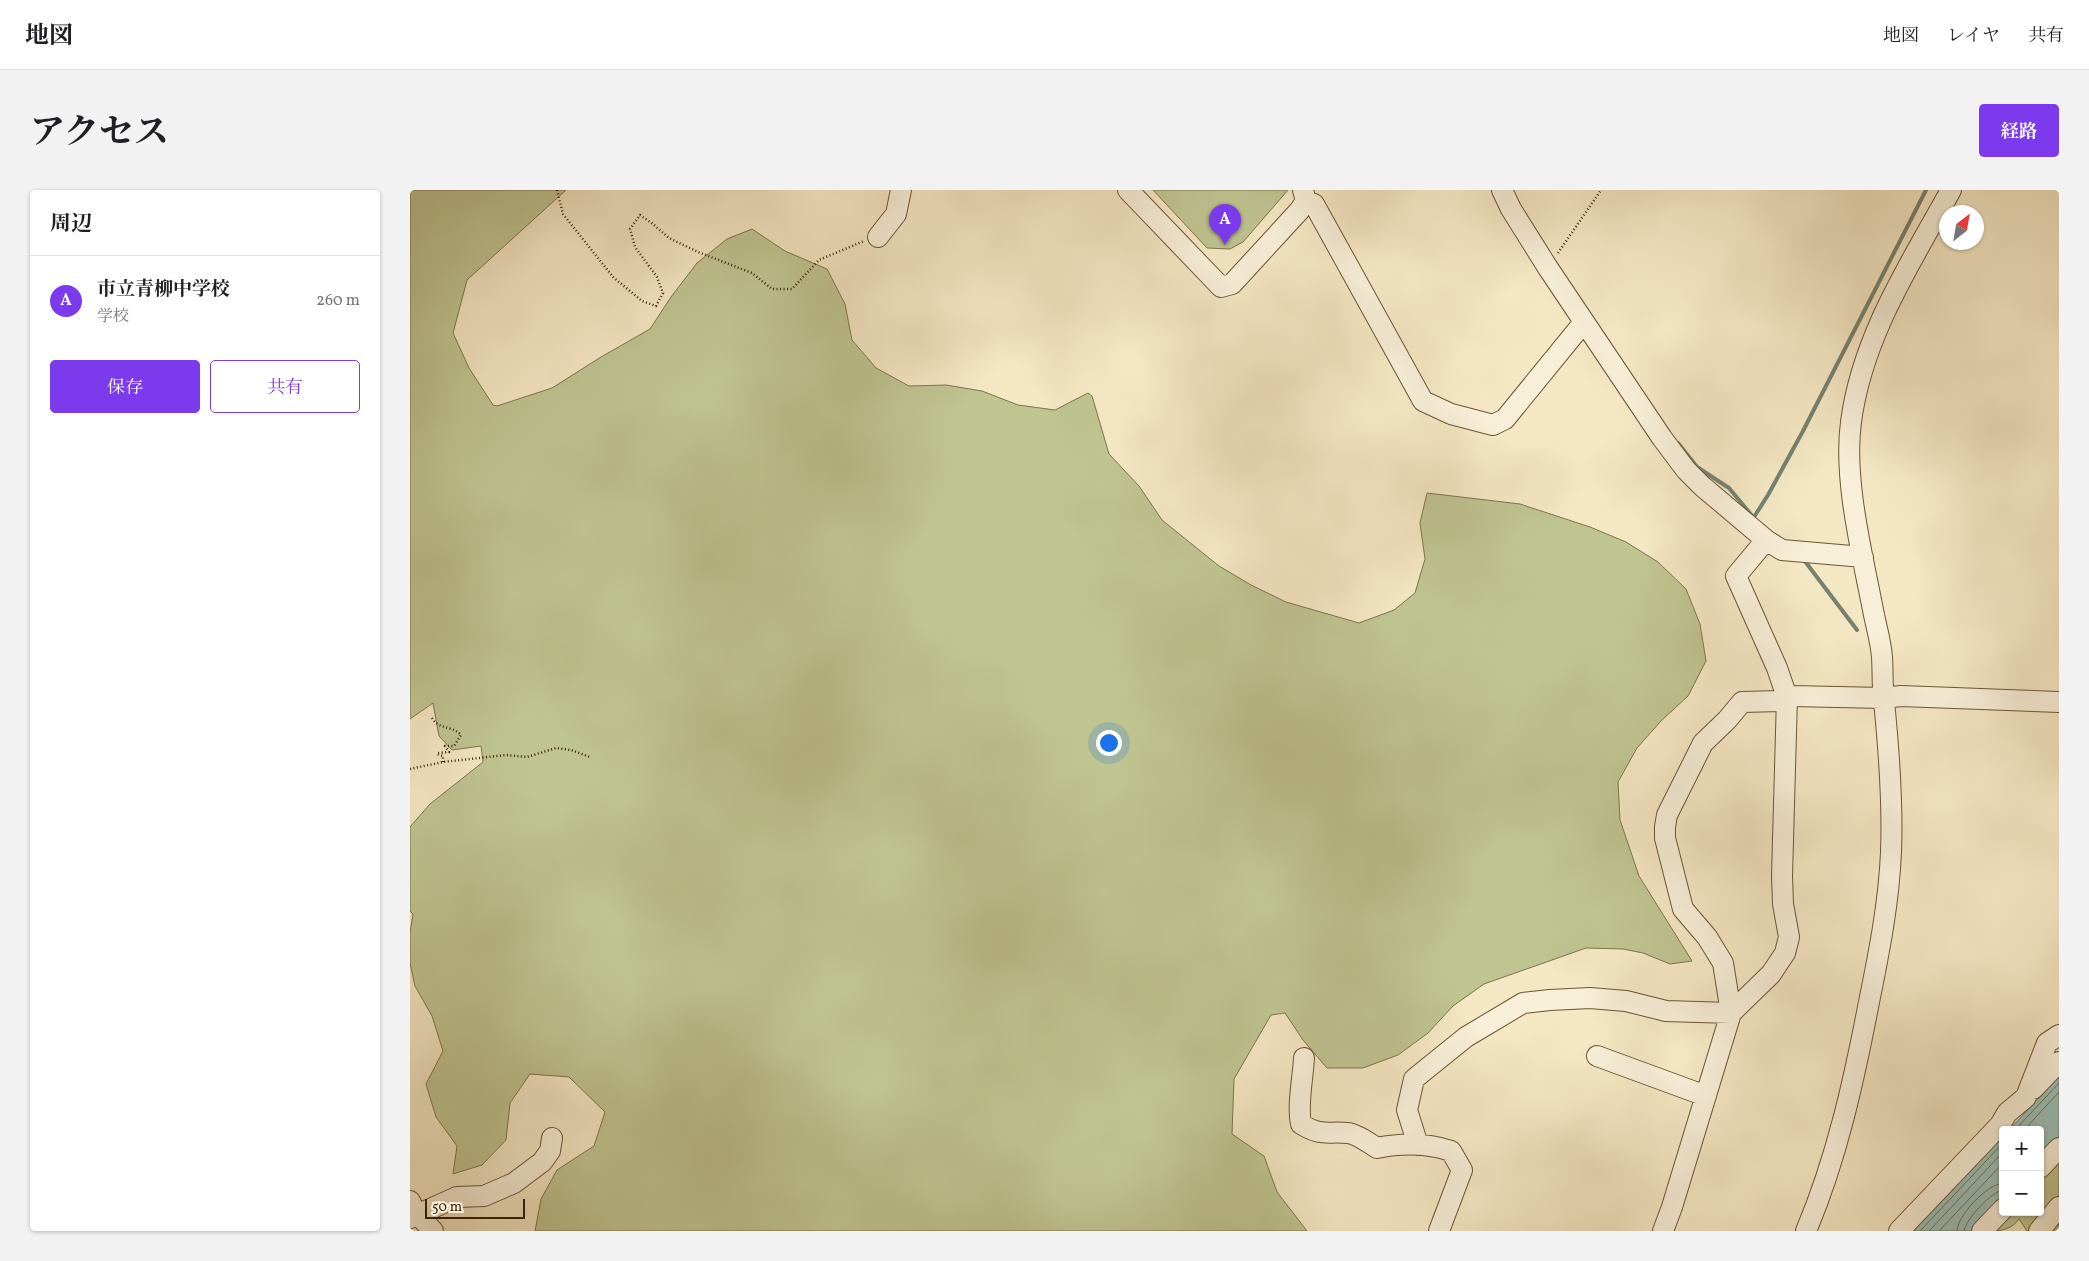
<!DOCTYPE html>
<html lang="ja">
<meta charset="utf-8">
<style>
:root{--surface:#fff;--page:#f2f2f2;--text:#202124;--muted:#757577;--line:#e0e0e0;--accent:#7c3aed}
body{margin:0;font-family:Vollkorn,"Noto Serif JP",serif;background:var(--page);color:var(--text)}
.controls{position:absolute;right:15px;bottom:15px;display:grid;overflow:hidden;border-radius:5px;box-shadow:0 1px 4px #0004}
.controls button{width:45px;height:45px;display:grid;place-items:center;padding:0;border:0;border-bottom:1px solid var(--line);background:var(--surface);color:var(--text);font:25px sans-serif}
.compass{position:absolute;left:1529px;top:15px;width:45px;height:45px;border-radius:50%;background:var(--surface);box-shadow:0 1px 4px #0004;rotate:31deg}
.scale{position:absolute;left:15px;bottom:12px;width:100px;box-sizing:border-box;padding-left:5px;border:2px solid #3c2406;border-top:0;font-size:14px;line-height:18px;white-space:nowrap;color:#3c2406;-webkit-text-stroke:4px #f8efd8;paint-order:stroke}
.you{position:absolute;left:698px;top:552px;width:18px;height:18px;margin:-12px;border:4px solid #fff;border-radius:50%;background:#1a73e8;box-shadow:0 0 0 8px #1a73e833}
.badge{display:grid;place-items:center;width:32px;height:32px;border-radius:50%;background:var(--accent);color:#fff;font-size:16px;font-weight:700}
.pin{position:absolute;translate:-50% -41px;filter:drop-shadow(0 1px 2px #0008)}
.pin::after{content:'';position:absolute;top:26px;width:18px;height:15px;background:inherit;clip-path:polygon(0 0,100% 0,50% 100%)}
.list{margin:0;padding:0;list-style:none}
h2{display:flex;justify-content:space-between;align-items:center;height:65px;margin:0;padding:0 20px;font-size:21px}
h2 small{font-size:16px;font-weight:400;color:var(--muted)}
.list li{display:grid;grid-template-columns:32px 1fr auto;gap:15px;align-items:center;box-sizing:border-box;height:90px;padding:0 20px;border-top:1px solid var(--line)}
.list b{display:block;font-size:19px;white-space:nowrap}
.list p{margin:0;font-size:16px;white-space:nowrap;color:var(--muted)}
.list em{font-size:16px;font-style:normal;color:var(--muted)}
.actions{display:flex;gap:10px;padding:15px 20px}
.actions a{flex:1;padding:11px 0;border:1px solid var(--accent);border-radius:5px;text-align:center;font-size:18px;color:var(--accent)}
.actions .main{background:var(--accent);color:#fff}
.map{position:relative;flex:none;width:1649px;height:1041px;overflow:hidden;border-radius:5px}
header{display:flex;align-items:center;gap:30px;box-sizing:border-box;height:70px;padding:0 25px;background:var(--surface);border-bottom:1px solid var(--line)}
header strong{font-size:24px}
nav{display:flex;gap:28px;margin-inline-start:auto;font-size:18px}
.intro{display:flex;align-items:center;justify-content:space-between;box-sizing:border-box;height:120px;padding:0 30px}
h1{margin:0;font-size:35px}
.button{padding:12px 22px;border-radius:5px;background:var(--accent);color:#fff;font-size:18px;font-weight:700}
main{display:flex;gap:30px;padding:0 30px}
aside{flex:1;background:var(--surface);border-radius:5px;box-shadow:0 1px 4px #0004}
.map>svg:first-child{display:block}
</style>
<header>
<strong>地図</strong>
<nav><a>地図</a><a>レイヤ</a><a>共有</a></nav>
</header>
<div class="intro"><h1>アクセス</h1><a class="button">経路</a></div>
<main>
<aside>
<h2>周辺<small></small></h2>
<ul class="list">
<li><span class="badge">A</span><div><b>市立青柳中学校</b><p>学校</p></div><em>260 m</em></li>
</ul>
<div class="actions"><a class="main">保存</a><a>共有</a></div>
</aside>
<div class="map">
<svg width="1649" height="1041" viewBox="0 0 1649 1041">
<rect width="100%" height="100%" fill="#f4e7c3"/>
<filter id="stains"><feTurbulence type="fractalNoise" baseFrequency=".004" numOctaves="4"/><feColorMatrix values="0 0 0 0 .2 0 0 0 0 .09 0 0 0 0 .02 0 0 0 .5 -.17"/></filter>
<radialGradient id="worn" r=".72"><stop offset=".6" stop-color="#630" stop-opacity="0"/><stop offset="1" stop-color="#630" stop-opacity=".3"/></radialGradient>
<path fill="#bfc491" stroke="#7e744c" d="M0,0H156L57,90L43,143L59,178L83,215L87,216L142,198L191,167L240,139L261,107L287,73L317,49L342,39L375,61L417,79L435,114L442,150L466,178L499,196L536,195L572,201L608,215L645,220L678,203L682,206L699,264L729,296L752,330L809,376L841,395L876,412L949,433L984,420L1005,403L1015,369L1010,333L1017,303L1110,314L1180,337L1216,352L1248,372L1276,399L1290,434L1296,471L1278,506L1251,531L1227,558L1208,592L1210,630L1229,686L1282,771L1260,774L1233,763L1213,759L1176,758L1074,794L1043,816L1018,843L988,865L953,878H917L893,850L875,823L861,825L824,889L822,944L854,966L867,1002L897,1041H125L131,1009L147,980L184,956L195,922L159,887L120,884L100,913L96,950L72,975L43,984L47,956L26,927L16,894L33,861L22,826L5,796L0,773V743L3,724L0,721V637L20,614L73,572L71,556L42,560L29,546L23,513L0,529Z
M743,0H878L833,52L820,59L797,58Z
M1649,970V1041H1617L1609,1029C1602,1039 1592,1041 1580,1041C1602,1019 1600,1022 1630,1022V990Z"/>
<path fill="#9cbfb6" stroke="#768170" d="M1649,886V949L1630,969V940H1599Z
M1593,946V1010L1564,1041H1503Z"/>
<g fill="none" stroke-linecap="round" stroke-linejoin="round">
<path stroke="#6c725e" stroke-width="1" d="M1605,940L1649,893
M1614,940L1649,902
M1510,1041L1593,953
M1519,1041L1593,962
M1529,1041L1593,973
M1547,1041C1547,1026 1577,994 1593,993
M1554,1041C1555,1030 1582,1001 1593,1000"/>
<path stroke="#768170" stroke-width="4" d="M1268,253L1287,277L1319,298L1344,328
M1344,327L1358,305L1393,241L1516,0
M1394,370L1447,440"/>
<g stroke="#6a5535" stroke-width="22">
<path id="minor" d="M718,0L811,97L822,94L889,21L896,11
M893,0L896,11L904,14L1013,211L1041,224L1083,235L1095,229L1170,137L1175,135
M1092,0L1101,19L1138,78L1252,248L1276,280L1292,296L1356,350L1372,360L1453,367
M468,47L486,24L491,0
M1187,866L1296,906
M894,868C893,888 887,915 891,934C912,947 917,941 938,943C947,944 959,953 967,958C992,953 1017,953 1041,961L1052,980L1029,1041
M1623,899L1649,872
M1008,955L997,920L1004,889L1056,847L1113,813L1140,810L1180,808L1216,811L1256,821L1321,823L1361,784L1375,763L1379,747L1373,714L1372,686L1377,507L1367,478L1326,386L1356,350
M1630,978L1649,958
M0,1011L4,1020L23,1041
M0,1028L47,1007L74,1006L104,993L132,972L140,961L142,948
M1253,1041L1262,1017L1321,823L1313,773L1297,747L1273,719L1255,648V637L1257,625L1293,553L1317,530L1332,512L1372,511L1381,506L1473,508L1491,506L1649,512
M1396,1041C1427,968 1444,890 1459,812C1469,763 1479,712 1481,662C1483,611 1479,561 1474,511C1472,496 1473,482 1472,467C1471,453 1467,439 1464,425C1453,367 1433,290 1441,232C1452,147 1500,74 1541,0
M1489,1041L1590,935L1597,923L1616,907L1637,853L1649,845
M1572,1041L1593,1019
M1629,1041L1649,1017"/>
</g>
<path stroke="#3c2406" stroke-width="2.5" stroke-dasharray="1 2.5" stroke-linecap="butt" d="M147,0L153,24L203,87L232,111L246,116L253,103L247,87L225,57L220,39L230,25L243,34L259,48L288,62L342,83L362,99H382L409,70L454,51
M1148,63L1191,0
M22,528C29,540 44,536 51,545L44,556H35L39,562L28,563L27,564L33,566V572
M0,579L33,572L96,565L117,567L146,558L161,560L180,567"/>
<use href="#minor" stroke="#f8efd8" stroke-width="20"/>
</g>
<rect width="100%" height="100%" filter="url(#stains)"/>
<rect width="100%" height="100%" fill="url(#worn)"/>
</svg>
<div class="controls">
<button>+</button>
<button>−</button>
</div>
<svg class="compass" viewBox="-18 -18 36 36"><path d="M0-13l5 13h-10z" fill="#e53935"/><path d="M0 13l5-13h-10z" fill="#757577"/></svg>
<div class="scale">50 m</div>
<div class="you"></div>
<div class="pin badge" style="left:815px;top:55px">A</div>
</div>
</main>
